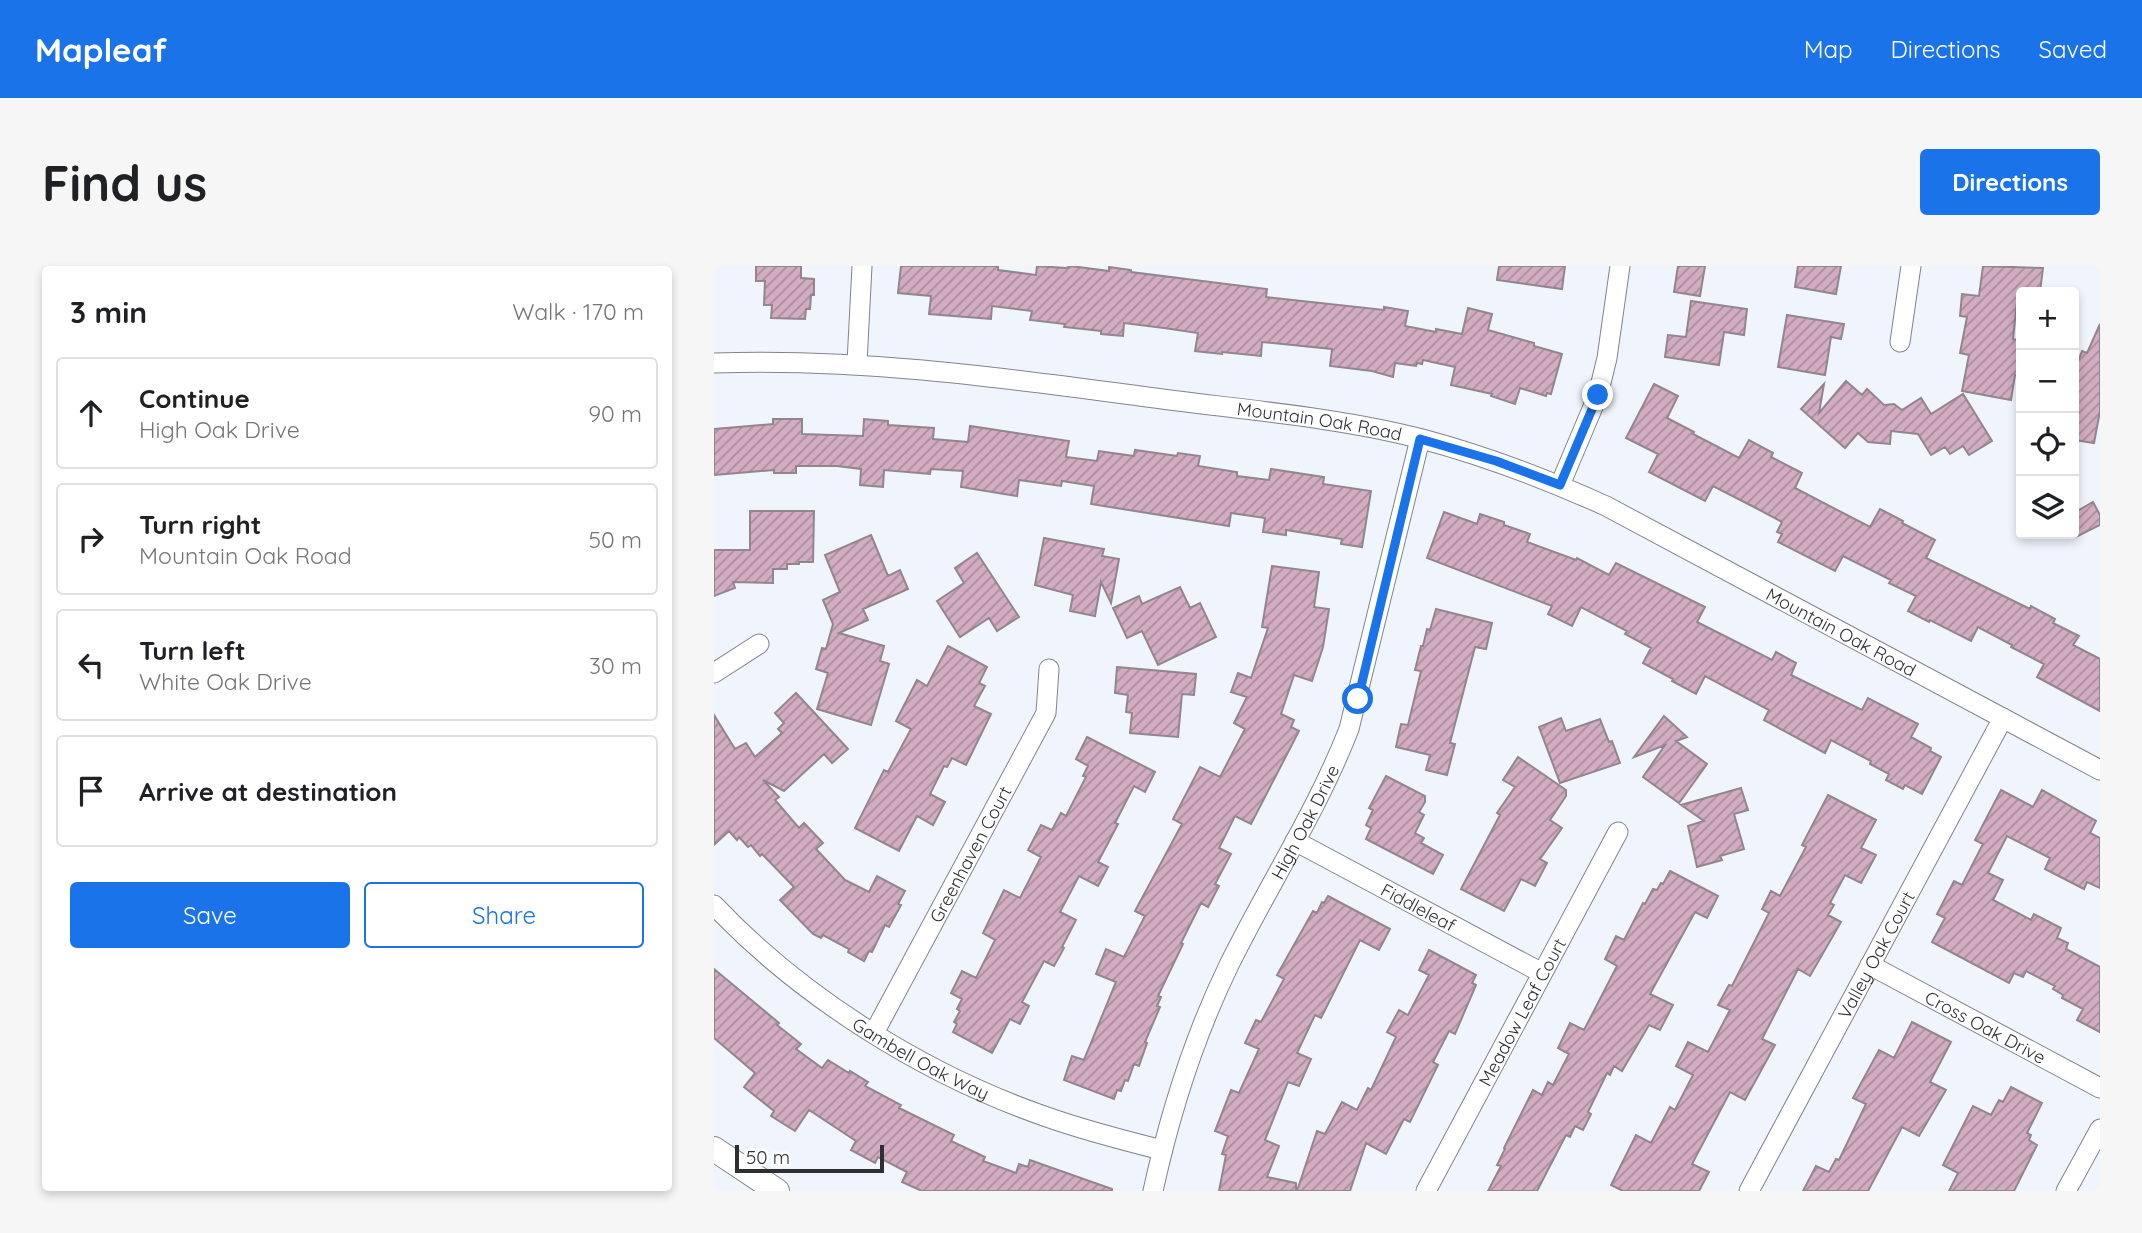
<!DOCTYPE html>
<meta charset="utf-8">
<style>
:root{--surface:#fff;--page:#f6f6f6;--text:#202124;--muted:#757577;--line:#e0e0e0;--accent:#1a73e8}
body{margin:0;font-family:Quicksand,sans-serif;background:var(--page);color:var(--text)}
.controls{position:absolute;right:21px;top:21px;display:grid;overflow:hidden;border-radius:7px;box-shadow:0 4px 10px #0003}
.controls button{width:63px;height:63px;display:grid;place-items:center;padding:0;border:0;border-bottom:2px solid var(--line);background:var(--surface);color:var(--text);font:35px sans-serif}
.scale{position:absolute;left:21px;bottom:18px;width:149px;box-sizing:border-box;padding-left:7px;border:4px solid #2d2f33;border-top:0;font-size:19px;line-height:24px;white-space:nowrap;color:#2d2f33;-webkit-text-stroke:5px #fff;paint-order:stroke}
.stop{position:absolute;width:21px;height:21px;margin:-16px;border:5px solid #1a73e8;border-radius:50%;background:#fff}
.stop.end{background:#1a73e8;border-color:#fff;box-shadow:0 2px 7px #0008}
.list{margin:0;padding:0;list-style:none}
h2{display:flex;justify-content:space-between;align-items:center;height:91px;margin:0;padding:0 28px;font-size:30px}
h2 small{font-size:23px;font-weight:400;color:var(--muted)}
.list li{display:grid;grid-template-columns:46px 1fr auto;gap:21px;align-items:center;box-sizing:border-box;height:112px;margin:0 14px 14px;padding:0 14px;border:2px solid var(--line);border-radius:7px}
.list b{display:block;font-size:26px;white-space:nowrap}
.list p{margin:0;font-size:23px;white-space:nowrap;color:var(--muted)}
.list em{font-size:23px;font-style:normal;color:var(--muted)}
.actions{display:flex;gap:14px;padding:21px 28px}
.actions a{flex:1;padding:16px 0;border:2px solid var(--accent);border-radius:7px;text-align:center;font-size:24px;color:var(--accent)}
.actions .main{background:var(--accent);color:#fff}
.icon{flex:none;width:38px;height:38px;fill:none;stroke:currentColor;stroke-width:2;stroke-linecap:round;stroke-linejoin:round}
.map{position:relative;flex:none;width:1386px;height:925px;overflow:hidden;border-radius:7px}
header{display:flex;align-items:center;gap:42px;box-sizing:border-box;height:98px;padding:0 35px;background:var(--accent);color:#fff}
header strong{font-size:33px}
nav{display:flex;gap:38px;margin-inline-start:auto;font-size:24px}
.intro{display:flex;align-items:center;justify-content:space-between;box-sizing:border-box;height:168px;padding:0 42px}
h1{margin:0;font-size:49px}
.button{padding:18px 32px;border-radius:7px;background:var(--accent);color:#fff;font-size:24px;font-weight:700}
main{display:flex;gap:42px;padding:0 42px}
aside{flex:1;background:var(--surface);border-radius:7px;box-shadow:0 4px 10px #0003}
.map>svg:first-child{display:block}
</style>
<header>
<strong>Mapleaf</strong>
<nav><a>Map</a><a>Directions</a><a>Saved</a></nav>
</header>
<div class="intro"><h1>Find us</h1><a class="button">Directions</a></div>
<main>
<aside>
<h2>3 min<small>Walk · 170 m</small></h2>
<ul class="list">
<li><svg class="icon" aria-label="ahead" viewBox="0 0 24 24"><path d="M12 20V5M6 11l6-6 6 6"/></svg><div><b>Continue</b><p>High Oak Drive</p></div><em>90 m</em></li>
<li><svg class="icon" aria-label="right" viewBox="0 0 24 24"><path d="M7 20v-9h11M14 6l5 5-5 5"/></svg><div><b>Turn right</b><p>Mountain Oak Road</p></div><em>50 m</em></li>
<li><svg class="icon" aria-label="left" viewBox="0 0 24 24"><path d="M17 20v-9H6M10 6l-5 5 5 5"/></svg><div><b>Turn left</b><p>White Oak Drive</p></div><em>30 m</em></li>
<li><svg class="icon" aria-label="arrive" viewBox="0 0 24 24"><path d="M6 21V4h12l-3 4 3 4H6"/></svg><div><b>Arrive at destination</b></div></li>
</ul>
<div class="actions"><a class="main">Save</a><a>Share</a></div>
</aside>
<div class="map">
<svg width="1386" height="925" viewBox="0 0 1386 925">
<defs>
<pattern id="building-hatch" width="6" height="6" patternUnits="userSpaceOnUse" patternTransform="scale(1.75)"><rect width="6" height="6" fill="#d2acc0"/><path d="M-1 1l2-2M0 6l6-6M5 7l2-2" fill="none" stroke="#ab8c9d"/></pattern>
</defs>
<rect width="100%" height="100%" fill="#f0f4fd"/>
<path fill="url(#building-hatch)" stroke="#92868c" stroke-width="2" d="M42,0H87V12L100,13V29H97L96,43H92L91,53L57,52L58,39H50L51,15H42Z
M187,0H284V4L322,9L323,0L352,2L357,0L395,5V1L417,4V6L553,23L552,31L670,44V41L694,45L691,60L722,66V63L748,68L754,42L778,48L774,64L820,77V80L848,88L837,128L833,127L832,130L806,122L801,138L777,130L778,128L737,119L741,101L709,94L708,98L703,97L702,100L681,97L679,111L658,105L616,100L618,83L548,76L547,90L508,86V88L481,85L484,67L450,62L410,57L409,70L387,68V65L350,61L351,58L316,54L318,45L278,40L277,53L215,48L217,30L184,27Z
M785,0H851L848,23L783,14Z
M964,0H991L986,30L960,26Z
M1084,0H1127L1122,28L1081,21Z
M1269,0L1329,2L1326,26H1304L1299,73L1307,75L1304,87H1307V111L1301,109L1297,134L1248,125L1255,89L1246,87L1253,51L1246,50L1248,28L1265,30Z
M977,35L1033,43L1030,69L1010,66L1005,99L951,91L954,69L972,71Z
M1073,49L1130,58L1127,73L1117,71L1111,109L1064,101Z
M1386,58V145L1380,177L1360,174V106L1368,85L1373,87Z
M1132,115L1148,129L1153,123L1170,139L1180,138L1188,144L1207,132L1217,148L1249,128L1278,175L1255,189L1249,180L1236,188L1231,181L1217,189L1204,168L1177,165L1176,178L1154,176L1144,167L1131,182L1087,143L1110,118L1105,147Z
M940,118L964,130L953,152L980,166L979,168L1025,192L1035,174L1059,187L1057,191L1088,207L1081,222L1156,261L1166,243L1189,255L1188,257L1221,274L1212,292L1316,343L1317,340L1341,353L1339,357L1365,370L1359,379L1386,393V445L1323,411L1330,398L1297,381L1298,379L1264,361L1257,375L1216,354L1215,356L1194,345L1202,330L1175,317L1177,314L1129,290L1121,305L1064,276L1068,268L1063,266L1068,256L1042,242L999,220L991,235L935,206L944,188L912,172Z
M59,153H88V168L149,170L150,153L174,155V159L220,162L219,173L254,176L256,160L355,175L352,191L383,195L385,185L420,190L421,184L463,190L464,187L486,190L484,200L523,206V210L555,214L557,203L610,211L609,218L657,225L648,281L627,278L628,273L572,264V269L549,266L551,252L517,247L515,260L377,238L380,220L348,215L347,220L305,214L303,230L247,221L249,205L217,203L216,208L170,204L169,221L146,219L147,203L123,200H82V207H60V204L0,209V163L59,158Z
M1379,236L1386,249V259L1360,272V247Z
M36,245H100L99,296H85V298H73V303H59V317L19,316L21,322L0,330V284H36Z
M730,246L763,258L766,248L790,256V259L816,268L813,276L862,294L863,292L895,309L902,297L991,341L983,356L1058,394L1062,386L1082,397L1077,409L1148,444L1154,432L1204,458L1197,471L1217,482L1216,485L1227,491L1208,528L1191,519L1189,523L1172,514L1175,508L1156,498L1157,495L1117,474L1111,487L1050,454L1055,444L991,410L982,428L958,415L959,413L929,397L937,382L911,368L913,365L867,341L858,360L834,348L838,340L713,292Z
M157,269L174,310L186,304L194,323L149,343L154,354L125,367L170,380L166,395L175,398L157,459L103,443L114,407L102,403L108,382L112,383L119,358L109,334L126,326L111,289Z
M330,272L390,283L388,290L405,293L397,337L387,316L381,350L356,345L359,329L321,319Z
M263,287L305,351L283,365L275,352L246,371L223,335L250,317L241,302Z
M558,300L605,306L600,341L615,343L609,381L598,415L580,409L567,448L580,454L577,461L585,465L537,558L521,550L505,582L517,588L501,618L505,620L494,641L487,637L467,677L469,678L444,730L447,731L443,740L446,741L431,776L433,777L425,800L420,798L414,815L411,814L407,825L403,824L400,833L350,814L358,790L370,794L402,716L382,708L392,683L410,691L431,650L421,645L468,558L459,553L486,501L506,511L531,463L520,457L533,431L517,426L524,407L537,412L554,362L548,361Z
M466,321L476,342L486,337L502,371L444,399L428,365L413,372L399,342L425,330L428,338Z
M722,343L778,357L772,383L761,381L736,477L741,478L733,509L712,504L716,489L682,481L687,458L694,459L707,405L701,404L707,380H709L713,363L716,364Z
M234,380L273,401L265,417L271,420L260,440L277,448L252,499L238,492L233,501L230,500L216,528L231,536L219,559L203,550L185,585L141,562L170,504L174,506L197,463L182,455L203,414L213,420Z
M403,401L482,408L480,429L468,428L464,471L416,467L418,447L412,446L414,429L401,427Z
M82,427L134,483L118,497L110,488L70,525L49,514L65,531L61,534L85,562L90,557L109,577L102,583L131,614L155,626L163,610L191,625L184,638L187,639L175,661L171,659L158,686L155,685L150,695L134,686L135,683L109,669L107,672L99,668L66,634L80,621L48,588L46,590L37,579L34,581L25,571L23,574L15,565L0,579V449L21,483L32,477L41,491L68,467L64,463L70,457L61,447Z
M950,450L973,471L962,475L993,498L965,537L929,511L951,479L920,491Z
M847,452L852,465L886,453L895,476L898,475L906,497L846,517L825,461Z
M373,471L441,506L431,526L420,520L401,557L404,558L384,596L394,601L384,620L365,610L346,646L362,654L348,681L350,682L340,700L330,695L308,736L315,740L306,758L296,753L278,787L239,766L243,758L240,756L246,745L243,743L248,733L237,727L248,705L262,712L281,674L269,667L290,624L306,632L327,591L314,584L327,559L338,564L347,547L352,550L372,511L369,510L374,500L362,493Z
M804,491L852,524V530L836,554L848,562L826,593L833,597L821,620L807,613L790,645L747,623L786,549L783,547L801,521L789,514Z
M672,510L711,530V536L705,546L710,549L701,567L710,572L707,577L729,589L719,608L652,573L657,562L652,559L659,544L655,542Z
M1027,522L1034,544L1020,548L1030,583L1006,590L1008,594L983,601L974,560L990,555L967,539Z
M1287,524L1319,541L1328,524L1382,555L1376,567L1386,572V622L1373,616L1370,623L1331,603L1336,592L1293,570L1274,607L1289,614L1279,634L1317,654L1320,648L1347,662L1343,672L1354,677L1352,683L1386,701V766L1363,754L1369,743L1348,732L1349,729L1339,723L1341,720L1312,705L1309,711L1300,707L1295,717L1218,676L1231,652L1223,648L1240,615L1248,619L1269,578L1261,574Z
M1114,529L1162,554L1147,582L1162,589L1147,617L1131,609L1116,637L1120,639L1114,649L1127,656L1096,710L1084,703L1048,773L1061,779L1031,834L1016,826L978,898L995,906L985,925H909L897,919L922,869L937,877L956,841L961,844L979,809L962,800L974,776L994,786L1016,744L1004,739L1015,719L1018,720L1055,647L1048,643L1057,625L1066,630L1092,581L1088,579Z
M956,605L1004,630L993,652L981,646L936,728L959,739L946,764L935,759L908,805L900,800L896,809L893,807L874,846L877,848L869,864L861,860L856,871L852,869L823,925H774L787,900L783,899L791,883L790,882L819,824L828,829L834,816L839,819L855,788L844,782L856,757L870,764L886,733L903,700L891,693L902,670L910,674L929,637L931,638L939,623L943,624L947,617L949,618Z
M614,630L676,663L665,684L646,674L607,752L601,749L583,787L597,793L585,820L574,816L551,874L565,880L553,911L582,917V925H505L512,889L508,888L514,870L501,865L517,824L525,827L545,783L531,777L542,754L547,756L570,713L563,709L599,645L603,647L608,636L610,637Z
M715,684L762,709L758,717L762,719L741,768L735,765L719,796L724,799L696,856L690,853L672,888L652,877L636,925H583L603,865L611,868L628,836L643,844L654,822L657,824L682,771L673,766L685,744L694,749L715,709L705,704Z
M0,703L65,757L63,759L87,778L82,783L108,802L114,794L135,807L136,805L154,816L151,820L187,839L185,842L240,869L237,875L271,891L269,895L302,907L305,898L314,901L316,894L398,923V925H208L188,916L193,906L164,891L161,897L137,884L142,875L95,844L81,865L57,850L60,845L30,821L41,807L0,772Z
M1198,756L1237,776L1216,816L1232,824L1205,870L1188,861L1154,925H1089L1102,900L1115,906L1122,893L1125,894L1152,838L1139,832L1165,784L1180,792Z
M1297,821L1328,837L1313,867L1317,869L1315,874L1323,879L1300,925H1235L1244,907L1229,899L1259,840L1277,849L1285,834L1289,836Z"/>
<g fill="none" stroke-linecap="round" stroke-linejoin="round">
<g stroke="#80848e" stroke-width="21">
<g id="minor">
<path d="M1186,76L1197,0"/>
<path id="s1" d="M0,97C145,92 283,111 426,130C518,143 620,150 708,173C772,190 832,213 892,240L1386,504"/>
<path d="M143,97L148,0"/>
<path d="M846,219L884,129L893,92L906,0"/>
<path d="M0,407L45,378"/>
<path id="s2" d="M581,575L828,707"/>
<path id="s3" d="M0,639C88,732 210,808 330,850C369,864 408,874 448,884"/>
<path id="s4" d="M1156,699L1386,822"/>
<path id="s5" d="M160,767L332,447L335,403"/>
<path id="s6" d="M439,925C456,847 480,771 515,699C554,620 603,545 635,463L706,173"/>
<path id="s7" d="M712,925L904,566"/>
<path id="s8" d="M1035,925L1289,452"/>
<path d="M1352,925L1386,863"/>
</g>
</g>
<g stroke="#80848e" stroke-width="26">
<path id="tertiary" d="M0,883L63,925"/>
</g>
<use href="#minor" stroke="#fff" stroke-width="19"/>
<use href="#tertiary" stroke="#fff" stroke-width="24"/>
</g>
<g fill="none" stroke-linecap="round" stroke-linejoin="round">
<path stroke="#1a73e8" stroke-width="9" d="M644,433L706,173L782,195L846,219L884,129"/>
</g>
<g text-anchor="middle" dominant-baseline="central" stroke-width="6" stroke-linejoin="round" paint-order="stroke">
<g font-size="18" fill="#2d2f33" stroke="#fff">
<text stroke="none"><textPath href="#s1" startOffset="609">Mountain Oak Road</textPath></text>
<text stroke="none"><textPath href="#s1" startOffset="1176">Mountain Oak Road</textPath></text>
<text stroke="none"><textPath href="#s6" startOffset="401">High Oak Drive</textPath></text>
<text stroke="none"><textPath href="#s5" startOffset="203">Greenhaven Court</textPath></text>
<text stroke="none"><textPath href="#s2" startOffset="140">Fiddleleaf</textPath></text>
<text stroke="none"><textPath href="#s8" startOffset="268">Valley Oak Court</textPath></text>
<text stroke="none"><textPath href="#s7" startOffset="203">Meadow Leaf Court</textPath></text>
<text stroke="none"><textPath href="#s4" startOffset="131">Cross Oak Drive</textPath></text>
<text stroke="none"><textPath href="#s3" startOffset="259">Gambell Oak Way</textPath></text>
</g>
</g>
</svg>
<div class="controls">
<button>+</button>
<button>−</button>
<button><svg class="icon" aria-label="locate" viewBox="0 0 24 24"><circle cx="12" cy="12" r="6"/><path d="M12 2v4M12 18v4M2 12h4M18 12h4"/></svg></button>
<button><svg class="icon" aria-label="layers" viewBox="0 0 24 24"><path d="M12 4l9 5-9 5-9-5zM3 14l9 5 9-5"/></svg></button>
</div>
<div class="scale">50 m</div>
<div class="stop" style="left:644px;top:433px"></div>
<div class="stop end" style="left:884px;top:129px"></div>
</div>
</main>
